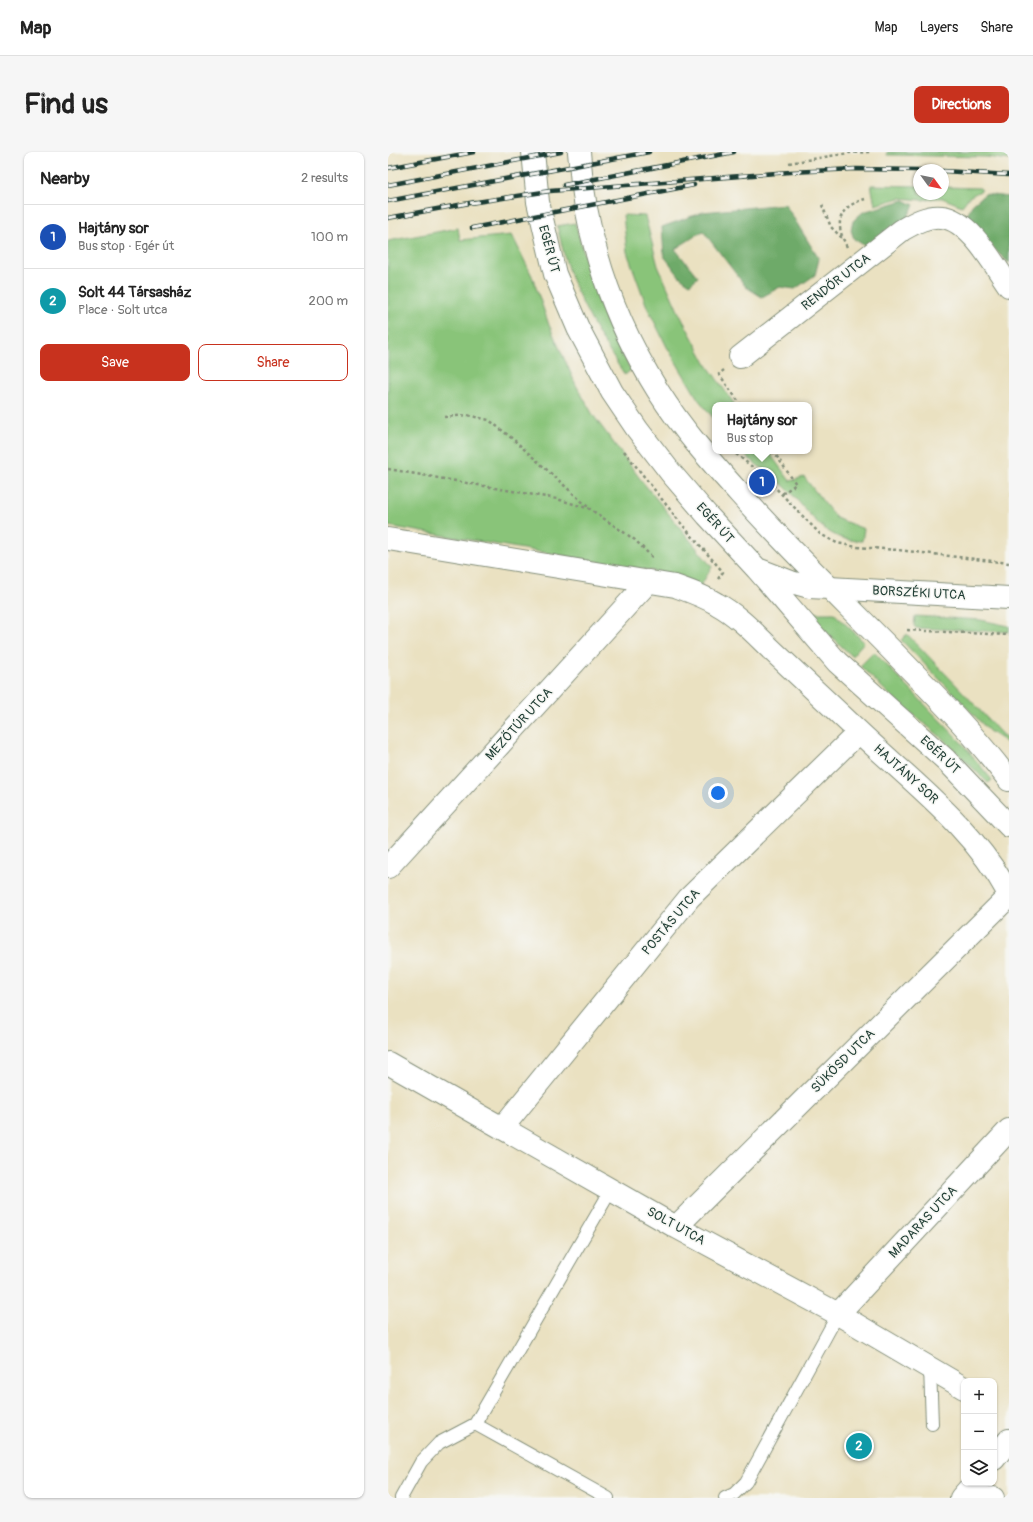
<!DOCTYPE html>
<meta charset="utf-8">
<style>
:root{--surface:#fff;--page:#f6f6f6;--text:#222;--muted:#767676;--line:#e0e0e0;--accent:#c8321e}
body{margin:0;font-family:Pangolin,sans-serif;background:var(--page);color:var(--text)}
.controls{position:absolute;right:12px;bottom:12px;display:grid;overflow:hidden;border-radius:8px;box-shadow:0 1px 3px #0004}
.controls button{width:36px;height:36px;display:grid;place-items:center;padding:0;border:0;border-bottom:1px solid var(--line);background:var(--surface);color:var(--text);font:20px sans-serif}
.compass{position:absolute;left:525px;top:12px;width:36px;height:36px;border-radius:50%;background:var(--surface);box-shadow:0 1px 3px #0004;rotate:123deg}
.you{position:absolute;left:330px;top:641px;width:14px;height:14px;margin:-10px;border:3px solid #fff;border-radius:50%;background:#1a73e8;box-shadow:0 0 0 6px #1a73e833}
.badge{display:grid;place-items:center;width:26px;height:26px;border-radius:50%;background:var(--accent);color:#fff;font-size:13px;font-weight:700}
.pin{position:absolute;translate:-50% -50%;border:2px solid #fff;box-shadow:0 1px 4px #0006}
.popup{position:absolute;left:324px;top:250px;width:100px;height:52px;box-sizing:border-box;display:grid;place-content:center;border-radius:8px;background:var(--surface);filter:drop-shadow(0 1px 3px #0005);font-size:13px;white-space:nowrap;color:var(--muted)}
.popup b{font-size:15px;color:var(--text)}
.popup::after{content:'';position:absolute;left:50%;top:100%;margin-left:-8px;border:8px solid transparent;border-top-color:var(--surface)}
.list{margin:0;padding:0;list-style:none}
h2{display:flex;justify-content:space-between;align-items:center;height:52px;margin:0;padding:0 16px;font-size:17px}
h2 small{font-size:13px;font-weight:400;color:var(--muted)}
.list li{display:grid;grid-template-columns:26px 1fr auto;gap:12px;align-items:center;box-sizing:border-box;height:64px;padding:0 16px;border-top:1px solid var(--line)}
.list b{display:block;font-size:15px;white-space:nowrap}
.list p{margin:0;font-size:13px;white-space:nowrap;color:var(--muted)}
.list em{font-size:13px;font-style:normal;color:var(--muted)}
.actions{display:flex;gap:8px;padding:12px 16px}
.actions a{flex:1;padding:9px 0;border:1px solid var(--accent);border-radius:8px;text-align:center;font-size:14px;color:var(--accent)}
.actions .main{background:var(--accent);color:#fff}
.icon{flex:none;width:22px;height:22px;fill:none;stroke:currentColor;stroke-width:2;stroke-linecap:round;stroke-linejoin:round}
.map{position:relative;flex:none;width:621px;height:1346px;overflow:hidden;border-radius:8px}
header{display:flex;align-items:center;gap:24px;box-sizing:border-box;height:56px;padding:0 20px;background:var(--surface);border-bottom:1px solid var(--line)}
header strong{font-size:19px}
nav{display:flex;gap:22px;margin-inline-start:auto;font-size:14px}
.intro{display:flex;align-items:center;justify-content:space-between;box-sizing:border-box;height:96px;padding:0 24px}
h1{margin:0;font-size:28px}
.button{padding:10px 18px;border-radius:8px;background:var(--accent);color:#fff;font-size:14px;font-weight:700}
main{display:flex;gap:24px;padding:0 24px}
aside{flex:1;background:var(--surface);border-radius:8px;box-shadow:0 1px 3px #0004}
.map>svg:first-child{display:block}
</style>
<header>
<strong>Map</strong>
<nav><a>Map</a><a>Layers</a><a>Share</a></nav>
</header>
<div class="intro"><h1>Find us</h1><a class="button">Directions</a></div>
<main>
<aside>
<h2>Nearby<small>2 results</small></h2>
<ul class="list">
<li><span class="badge" style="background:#1a4fb4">1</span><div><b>Hajtány sor</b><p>Bus stop · Egér út</p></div><em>100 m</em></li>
<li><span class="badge" style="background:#0f9aa8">2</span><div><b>Solt 44 Társasház</b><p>Place · Solt utca</p></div><em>200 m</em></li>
</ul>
<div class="actions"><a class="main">Save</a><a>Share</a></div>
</aside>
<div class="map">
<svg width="621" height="1346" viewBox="0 0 621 1346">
<rect width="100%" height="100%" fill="#f6f6f2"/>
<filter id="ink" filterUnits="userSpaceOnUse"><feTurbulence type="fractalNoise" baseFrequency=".025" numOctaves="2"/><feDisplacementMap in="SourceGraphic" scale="8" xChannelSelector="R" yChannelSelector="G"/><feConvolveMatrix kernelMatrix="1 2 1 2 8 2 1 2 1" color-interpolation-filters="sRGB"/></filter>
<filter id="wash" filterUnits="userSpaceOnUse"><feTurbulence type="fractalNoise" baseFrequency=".012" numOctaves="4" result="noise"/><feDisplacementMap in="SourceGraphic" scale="16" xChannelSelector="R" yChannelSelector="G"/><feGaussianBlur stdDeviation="0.9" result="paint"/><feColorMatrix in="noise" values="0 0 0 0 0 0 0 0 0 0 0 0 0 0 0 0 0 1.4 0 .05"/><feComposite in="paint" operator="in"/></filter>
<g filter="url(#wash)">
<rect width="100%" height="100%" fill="#eae1c1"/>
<path fill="#89c479" stroke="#548056" d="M499,0H621V8L598,5L499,3Z
M483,33L531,34V42H555V35L592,36L594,38L581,45L574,54L554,46H549L534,48L512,46L487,53Z
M235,63L257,64L270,114L291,161L319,213L347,253H327V268L310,247L279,195L259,155L239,100Z
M187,71C198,109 208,147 225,183C230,195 237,206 243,218L237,223C216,193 198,161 184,128C177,111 174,92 169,74Z
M70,76L72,88L124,83L144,124L161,173L188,233L205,263L253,328L324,415L312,435L290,426L265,419L0,374V89Z
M353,299H380L402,329L416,325L448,366L476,377L474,389C434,390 419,355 394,332C381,320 365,312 353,299Z
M426,461H446L476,490L464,504L424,467V462Z
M527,464L593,468L621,474V480L528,476L526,474Z
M519,482L574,539L621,590V592L601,579L563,539L513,488Z
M486,500L573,590L604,628L600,631L554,586L504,545L472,514Z"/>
<path fill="#6eaa69" stroke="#46744e" d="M597,42L621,45V111L611,102L578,66L584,53Z
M516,48L526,53L519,66L479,95L466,87L463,78L465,69L475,60Z
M397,52L431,107L427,123L407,137L392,135L374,145L358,135L315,79L287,97L310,125L302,132L292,125L276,104L274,75L315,60Z"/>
</g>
<g filter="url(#ink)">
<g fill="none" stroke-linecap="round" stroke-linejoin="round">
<g stroke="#848f7a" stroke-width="14">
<path id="lane" d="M542,1215L544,1272
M87,1272L220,1346
M13,1346L33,1310L51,1291L87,1272L223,1038
M337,1346L346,1342L358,1330L450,1162"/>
</g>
<g stroke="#848f7a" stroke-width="24">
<path id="street" d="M352,205L514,78C526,71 540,63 554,65C582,68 606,113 621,134
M0,387L287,434C301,439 316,444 329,452C351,464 368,483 386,500C414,526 442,553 470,579C524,630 585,675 621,742
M0,715L261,429
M0,911L288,1075L450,1162L576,1236
M114,976L301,746L471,580
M288,1075L621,744
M450,1162L621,978"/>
</g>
<g stroke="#848f7a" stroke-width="24">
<path id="secondary" d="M441,436L621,446
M578,1346L587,1343L605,1346"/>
</g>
<g stroke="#848f7a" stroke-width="24">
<path id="primary" d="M145,0L150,50L167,122L190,176L224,240L249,277L283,321L319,363L369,417L449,510L558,608L621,674
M191,0C197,85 225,167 270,239C294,277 323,310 353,343C406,403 464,457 519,514C555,551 590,587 621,628
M372,418L403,430L421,435L441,436
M606,1307L621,1288
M573,1346L586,1331"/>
</g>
<path stroke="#848f7a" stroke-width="2.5" stroke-dasharray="3 3" stroke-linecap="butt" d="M401,11L461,1L484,0
M434,53L443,75L454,86
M459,95C446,71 450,55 477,47
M336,218L331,222L353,253
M56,265L79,263L101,268L126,288L200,355
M236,299L291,369L335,420L330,427
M385,299L408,332L394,342
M348,302L377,325L432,382L449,391L469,395L510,398L621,411
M0,317L169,347L202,357L247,388L266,407
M519,478L621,483"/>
<use href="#lane" stroke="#fff" stroke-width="12"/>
<use href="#street" stroke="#fff" stroke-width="22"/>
<use href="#secondary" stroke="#fff" stroke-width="22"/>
<use href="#primary" stroke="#fff" stroke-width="22"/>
<g stroke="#1f3d34" stroke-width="4.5">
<path id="rail" d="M0,16L86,0
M555,19L621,23
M0,33L173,0
M176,33L346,0
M0,49L261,0
M82,51L162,39L402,20L468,17L532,18
M0,66L87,50
M84,76L306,33"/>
</g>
<use href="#rail" stroke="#f6f6f2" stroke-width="3" stroke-dasharray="9" stroke-linecap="butt"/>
</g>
</g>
<g text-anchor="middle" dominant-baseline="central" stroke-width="3" stroke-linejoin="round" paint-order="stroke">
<g font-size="13" fill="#1f3d34" stroke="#f6f6f2">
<text transform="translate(161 97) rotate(75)">EGÉR ÚT</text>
<text transform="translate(448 130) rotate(-38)">RENDŐR UTCA</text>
<text transform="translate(327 371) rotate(48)">EGÉR ÚT</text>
<text transform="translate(531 441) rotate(3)">BORSZÉKI UTCA</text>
<text transform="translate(131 572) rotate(-48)">MEZŐTÚR UTCA</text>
<text transform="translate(552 603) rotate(43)">EGÉR ÚT</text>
<text transform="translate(518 622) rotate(42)">HAJTÁNY SOR</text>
<text transform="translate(283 770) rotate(-50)">POSTÁS UTCA</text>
<text transform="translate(455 909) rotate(-45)">SÜKÖSD UTCA</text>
<text transform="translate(535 1070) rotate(-47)">MADARAS UTCA</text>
<text transform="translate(288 1074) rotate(29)">SOLT UTCA</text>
</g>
</g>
</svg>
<div class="controls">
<button>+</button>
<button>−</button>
<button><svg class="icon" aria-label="layers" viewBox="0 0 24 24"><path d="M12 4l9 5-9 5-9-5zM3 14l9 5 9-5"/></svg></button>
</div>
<svg class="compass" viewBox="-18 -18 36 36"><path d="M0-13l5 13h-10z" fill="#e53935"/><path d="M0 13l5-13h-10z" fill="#767676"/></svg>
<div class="you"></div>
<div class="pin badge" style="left:374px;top:330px;background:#1a4fb4">1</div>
<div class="popup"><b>Hajtány sor</b>Bus stop</div>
<div class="pin badge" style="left:471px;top:1294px;background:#0f9aa8">2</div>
</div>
</main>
